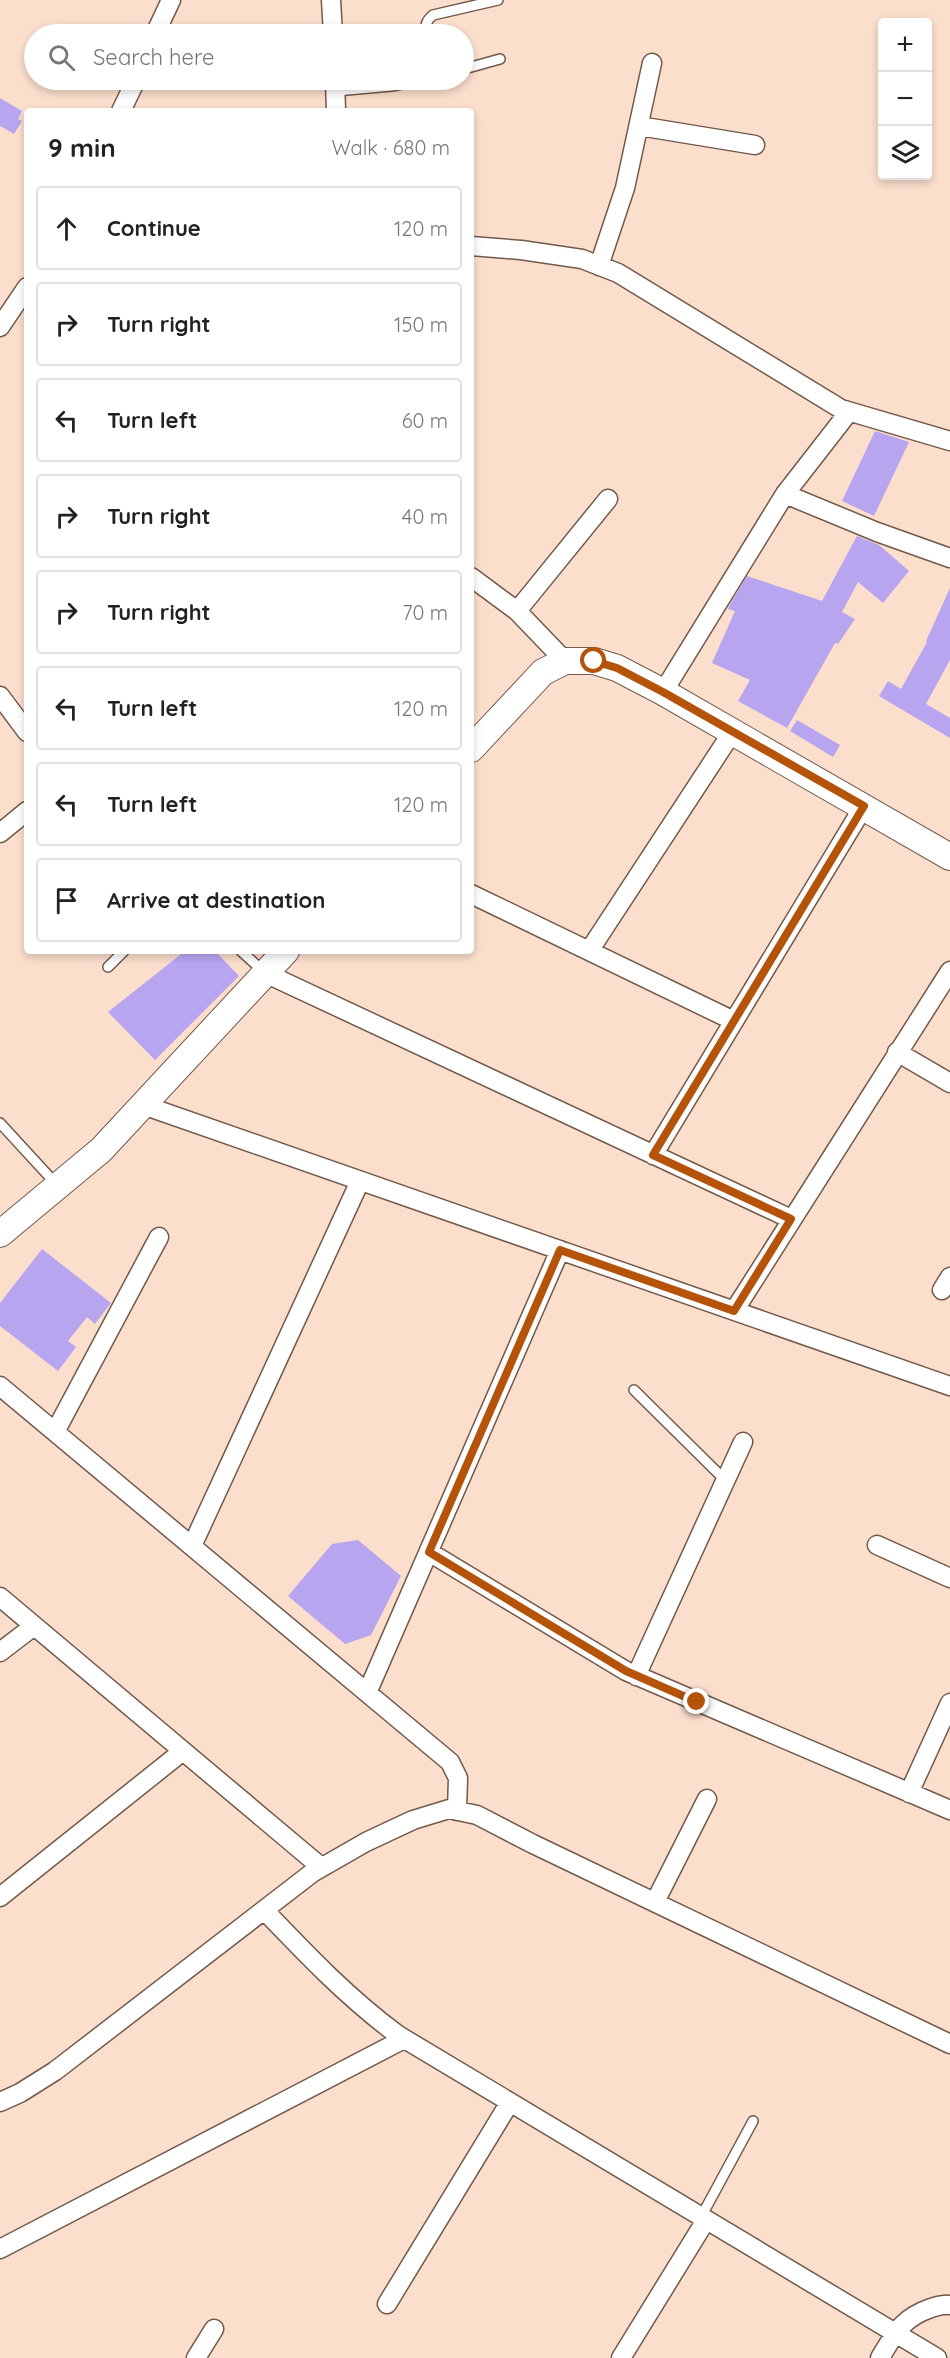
<!DOCTYPE html>
<meta charset="utf-8">
<style>
:root{--surface:#fff;--page:#f6f6f6;--text:#222;--muted:#767676;--line:#e0e0e0}
body{margin:0;font-family:Quicksand,sans-serif;background:var(--page);color:var(--text)}
.controls{position:absolute;right:18px;top:18px;display:grid;overflow:hidden;border-radius:6px;box-shadow:0 3px 9px #0003}
.controls button{width:54px;height:54px;display:grid;place-items:center;padding:0;border:0;border-bottom:2px solid var(--line);background:var(--surface);color:var(--text);font:30px sans-serif}
.stop{position:absolute;width:18px;height:18px;margin:-14px;border:4px solid #b45309;border-radius:50%;background:#fff}
.stop.end{background:#b45309;border-color:#fff;box-shadow:0 2px 6px #0008}
.list{margin:0;padding:0;list-style:none}
h2{display:flex;justify-content:space-between;align-items:center;height:78px;margin:0;padding:0 24px;font-size:26px}
h2 small{font-size:20px;font-weight:400;color:var(--muted)}
.list li{display:grid;grid-template-columns:39px 1fr auto;gap:18px;align-items:center;box-sizing:border-box;height:84px;margin:0 12px 12px;padding:0 12px;border:2px solid var(--line);border-radius:6px}
.list b{display:block;font-size:22px;white-space:nowrap}
.list em{font-size:20px;font-style:normal;color:var(--muted)}
.icon{flex:none;width:33px;height:33px;fill:none;stroke:currentColor;stroke-width:2;stroke-linecap:round;stroke-linejoin:round}
.map{position:relative;flex:none;width:950px;height:2358px;overflow:hidden}
.search{position:absolute;background:var(--surface);box-shadow:0 3px 9px #0003;left:24px;top:24px;width:450px;height:66px;display:flex;align-items:center;gap:15px;box-sizing:border-box;padding:0 21px;border-radius:33px;color:var(--muted);font-size:22px}
.panel{position:absolute;background:var(--surface);box-shadow:0 3px 9px #0003;left:24px;top:108px;width:450px;height:846px;border-radius:6px}
.map>svg:first-child{display:block}
</style>
<div class="map">
<svg width="950" height="2358" viewBox="0 0 950 2358">
<rect width="100%" height="100%" fill="#fbdecc"/>
<path fill="#b7a5f0" d="M0,98L22,111L18,119L22,121L14,134L0,126Z
M875,431L909,442L874,516L842,501Z
M857,536L879,545L909,571L883,603L858,582L842,612L855,619L838,644L835,643L787,728L738,701L750,680L712,663L735,611L728,609L729,606L747,576L822,601Z
M950,588V660L926,704L950,718V738L879,696L888,681L901,689L927,642L926,641Z
M797,720L840,745L833,757L790,731Z
M185,951H215L239,976L155,1060L108,1012Z
M42,1249L111,1303L95,1324L87,1317L68,1341L76,1347L58,1371L0,1326V1303Z
M358,1540L401,1576L371,1635L345,1644L288,1596L332,1544Z"/>
<g fill="none" stroke-linecap="round" stroke-linejoin="round">
<g stroke="#725949" stroke-width="12">
<path id="lane" d="M426,34C425,25 426,21 433,15L498,0
M464,69L500,59
M336,91L392,86L421,80
M241,951L264,972
M108,967L124,951
M0,1123L57,1185
M634,1390L726,1481
M701,2217L753,2121"/>
</g>
<g stroke="#725949" stroke-width="21">
<path id="street" d="M331,0L333,34
M155,34L171,0
M335,80L336,111
M121,111L136,80
M639,126L755,145
M471,246L521,250L582,259L618,273L841,409L950,441
M599,266L625,188L652,63
M0,327L27,287
M785,494L877,532L950,558
M471,577L517,611L565,661
M517,611L608,499
M663,692L785,494L848,413
M0,696L27,732
M0,833L27,811
M471,894L734,1021
M589,951L733,731
M265,973L791,1219
M897,1052L950,1083
M143,1105L950,1386
M653,1155L864,806
M942,1290L950,1277
M734,1311L950,971
M0,1386L450,1762L458,1778L457,1811
M55,1432L159,1237
M877,1545L950,1578
M192,1546L360,1181
M429,1552L626,1671L950,1810
M0,1597L321,1867
M0,1652L34,1626
M636,1676L743,1442
M367,1693L560,1250
M909,1793L950,1703
M0,1897L183,1751
M655,1902L707,1799
M264,1910C307,1955 348,1998 398,2035L937,2358
M0,2102L20,2093L55,2071L312,1873L366,1842L413,1820L449,1809L477,1815L533,1844L950,2044
M0,2249L404,2039
M387,2304L510,2102
M196,2358L214,2329
M621,2358L706,2220
M880,2358C895,2333 902,2318 931,2308C938,2306 943,2304 950,2305"/>
</g>
<g stroke="#725949" stroke-width="28">
<path id="secondary" d="M471,749L543,672L565,661H594L617,668L663,692L950,857
M0,1234L101,1150L286,951"/>
</g>
<use href="#lane" stroke="#fff" stroke-width="9"/>
<use href="#street" stroke="#fff" stroke-width="18"/>
<use href="#secondary" stroke="#fff" stroke-width="26"/>
</g>
<g fill="none" stroke-linecap="round" stroke-linejoin="round">
<path stroke="#b45309" stroke-width="8" d="M594,661L617,668L663,692L864,806L653,1155L791,1219L734,1311L560,1250L429,1552L626,1671L697,1702"/>
</g>
</svg>
<div class="controls">
<button>+</button>
<button>−</button>
<button><svg class="icon" aria-label="layers" viewBox="0 0 24 24"><path d="M12 4l9 5-9 5-9-5zM3 14l9 5 9-5"/></svg></button>
</div>
<div class="stop" style="left:594px;top:661px"></div>
<div class="stop end" style="left:697px;top:1702px"></div>
<div class="search"><svg class="icon" aria-label="search" viewBox="0 0 24 24"><circle cx="10" cy="10" r="6"/><path d="M15 15l6 6"/></svg>Search here</div>
<section class="panel">
<h2>9 min<small>Walk · 680 m</small></h2>
<ul class="list">
<li><svg class="icon" aria-label="ahead" viewBox="0 0 24 24"><path d="M12 20V5M6 11l6-6 6 6"/></svg><div><b>Continue</b></div><em>120 m</em></li>
<li><svg class="icon" aria-label="right" viewBox="0 0 24 24"><path d="M7 20v-9h11M14 6l5 5-5 5"/></svg><div><b>Turn right</b></div><em>150 m</em></li>
<li><svg class="icon" aria-label="left" viewBox="0 0 24 24"><path d="M17 20v-9H6M10 6l-5 5 5 5"/></svg><div><b>Turn left</b></div><em>60 m</em></li>
<li><svg class="icon" aria-label="right" viewBox="0 0 24 24"><path d="M7 20v-9h11M14 6l5 5-5 5"/></svg><div><b>Turn right</b></div><em>40 m</em></li>
<li><svg class="icon" aria-label="right" viewBox="0 0 24 24"><path d="M7 20v-9h11M14 6l5 5-5 5"/></svg><div><b>Turn right</b></div><em>70 m</em></li>
<li><svg class="icon" aria-label="left" viewBox="0 0 24 24"><path d="M17 20v-9H6M10 6l-5 5 5 5"/></svg><div><b>Turn left</b></div><em>120 m</em></li>
<li><svg class="icon" aria-label="left" viewBox="0 0 24 24"><path d="M17 20v-9H6M10 6l-5 5 5 5"/></svg><div><b>Turn left</b></div><em>120 m</em></li>
<li><svg class="icon" aria-label="arrive" viewBox="0 0 24 24"><path d="M6 21V4h12l-3 4 3 4H6"/></svg><div><b>Arrive at destination</b></div></li>
</ul>
</section>
</div>
